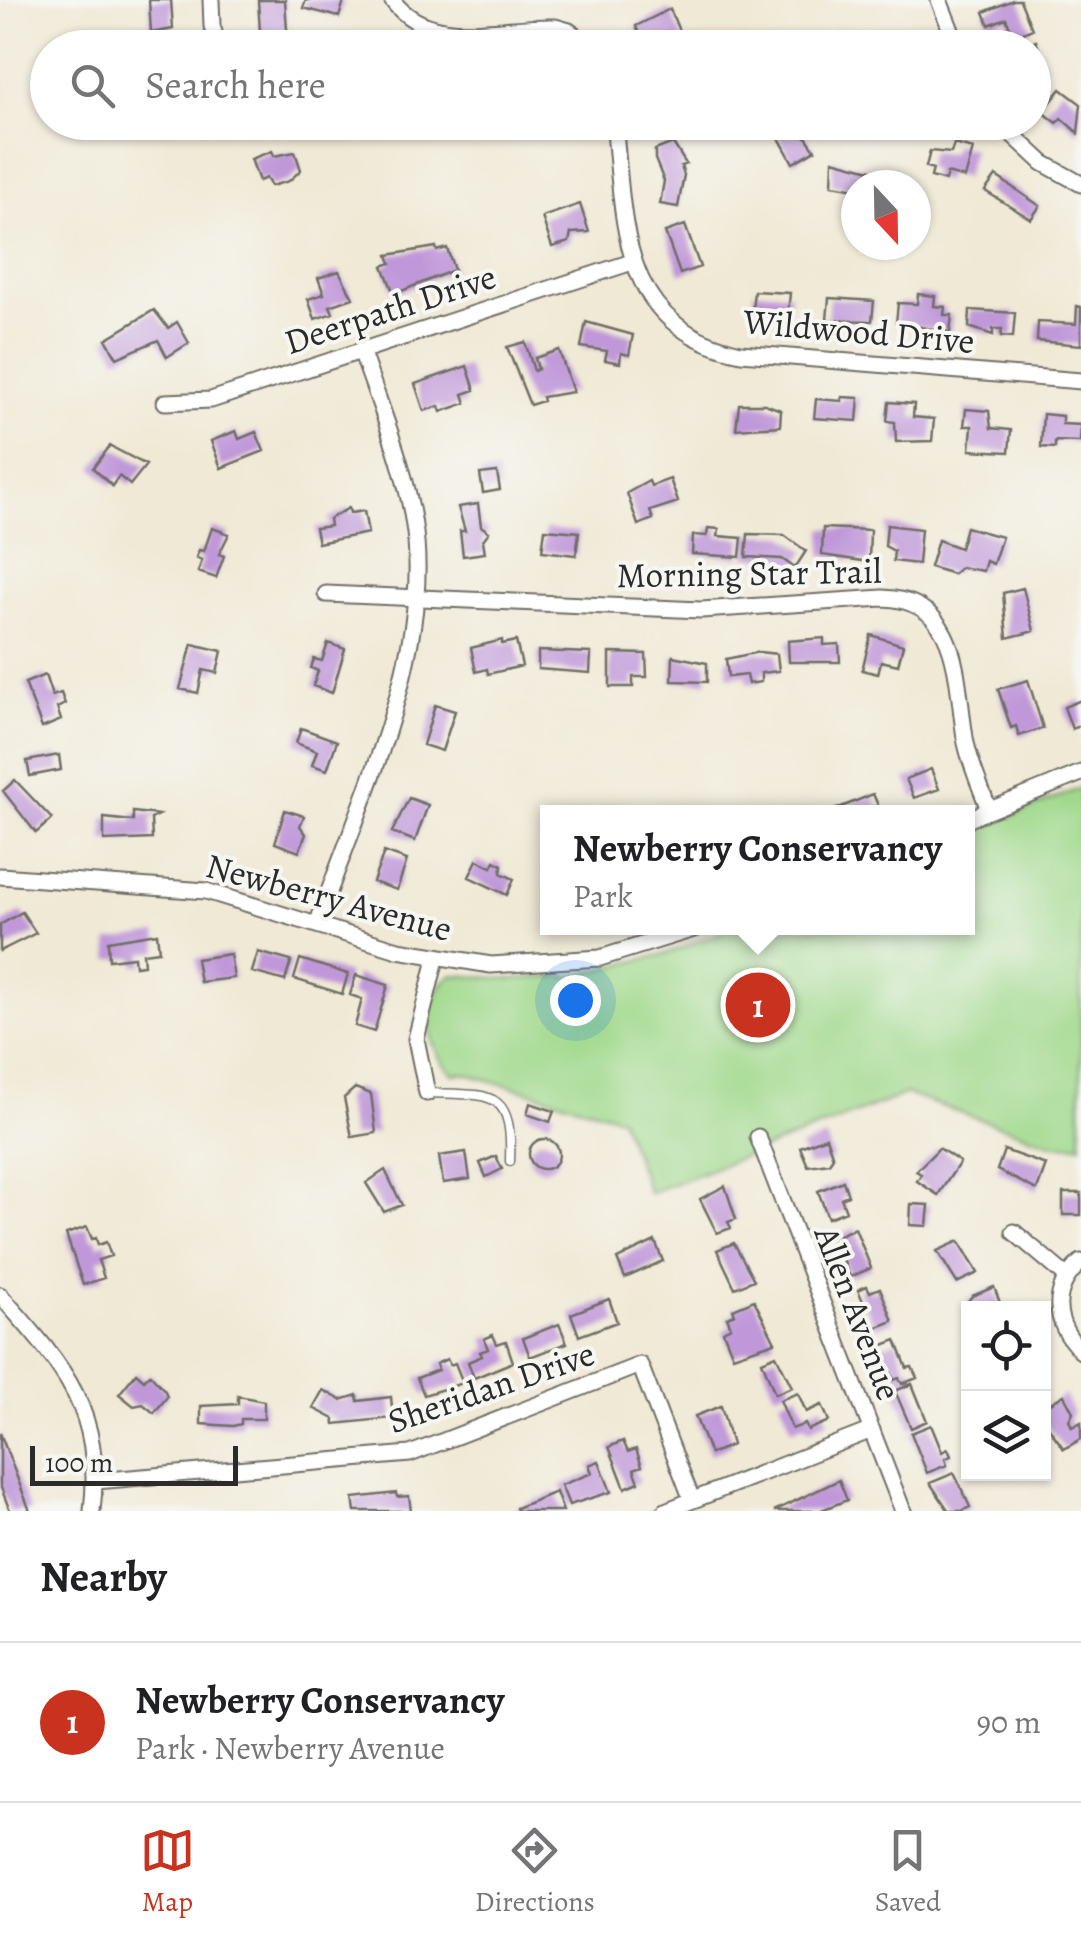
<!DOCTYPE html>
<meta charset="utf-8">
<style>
:root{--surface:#fff;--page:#f6f6f6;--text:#202124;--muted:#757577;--line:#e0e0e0;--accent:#c8321e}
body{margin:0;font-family:Alegreya,serif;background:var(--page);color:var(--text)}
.controls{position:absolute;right:30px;bottom:30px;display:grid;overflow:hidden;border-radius:0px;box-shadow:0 2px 8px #0004}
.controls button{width:90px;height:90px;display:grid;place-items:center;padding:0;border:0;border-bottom:2px solid var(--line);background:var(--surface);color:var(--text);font:50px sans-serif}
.compass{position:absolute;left:841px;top:170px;width:90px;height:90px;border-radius:50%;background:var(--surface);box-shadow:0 2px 8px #0004;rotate:158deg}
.scale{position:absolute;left:30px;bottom:25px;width:208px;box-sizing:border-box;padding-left:10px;border:5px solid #2b2b2b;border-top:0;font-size:28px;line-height:35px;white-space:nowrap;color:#2b2b2b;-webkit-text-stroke:8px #f6f6f2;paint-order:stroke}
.you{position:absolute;left:575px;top:1000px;width:35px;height:35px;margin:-25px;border:8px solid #fff;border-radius:50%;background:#1a73e8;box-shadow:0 0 0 15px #1a73e833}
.badge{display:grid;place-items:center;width:65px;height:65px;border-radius:50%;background:var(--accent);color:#fff;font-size:32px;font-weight:700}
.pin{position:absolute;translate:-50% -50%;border:5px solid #fff;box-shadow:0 2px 10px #0006}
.popup{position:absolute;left:540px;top:805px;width:435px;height:130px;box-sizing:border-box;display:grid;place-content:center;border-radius:0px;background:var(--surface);filter:drop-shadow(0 2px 8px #0005);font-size:32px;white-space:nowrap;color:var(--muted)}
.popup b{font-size:38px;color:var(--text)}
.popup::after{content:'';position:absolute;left:50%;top:100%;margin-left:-20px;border:20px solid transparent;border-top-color:var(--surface)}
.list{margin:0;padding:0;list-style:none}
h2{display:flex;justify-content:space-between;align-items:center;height:130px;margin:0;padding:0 40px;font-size:42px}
h2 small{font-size:32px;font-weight:400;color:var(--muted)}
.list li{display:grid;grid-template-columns:65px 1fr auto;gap:30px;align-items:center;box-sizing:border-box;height:160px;padding:0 40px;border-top:2px solid var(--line)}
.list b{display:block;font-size:38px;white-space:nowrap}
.list p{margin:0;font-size:32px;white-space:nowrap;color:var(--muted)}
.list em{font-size:32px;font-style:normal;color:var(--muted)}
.icon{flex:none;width:55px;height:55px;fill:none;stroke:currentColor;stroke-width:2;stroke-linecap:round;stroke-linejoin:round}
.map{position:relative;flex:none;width:1081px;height:1511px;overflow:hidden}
.search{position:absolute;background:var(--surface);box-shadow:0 2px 8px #0004;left:30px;right:30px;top:30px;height:110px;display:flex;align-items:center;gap:25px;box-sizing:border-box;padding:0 35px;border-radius:55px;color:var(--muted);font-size:38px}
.sheet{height:290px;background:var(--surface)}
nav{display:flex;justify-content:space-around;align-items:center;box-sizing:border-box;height:140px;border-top:2px solid var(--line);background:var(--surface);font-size:28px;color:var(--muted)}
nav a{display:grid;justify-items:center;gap:5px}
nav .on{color:var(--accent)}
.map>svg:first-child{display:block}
</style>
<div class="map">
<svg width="1081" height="1511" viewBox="0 0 1081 1511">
<rect width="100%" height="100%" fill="#f6f6f2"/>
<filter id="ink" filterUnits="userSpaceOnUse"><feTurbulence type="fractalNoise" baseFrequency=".01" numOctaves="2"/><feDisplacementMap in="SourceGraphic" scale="20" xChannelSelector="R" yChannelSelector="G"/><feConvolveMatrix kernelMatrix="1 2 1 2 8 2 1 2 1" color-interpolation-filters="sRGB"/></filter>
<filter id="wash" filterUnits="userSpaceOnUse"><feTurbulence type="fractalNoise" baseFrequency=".0048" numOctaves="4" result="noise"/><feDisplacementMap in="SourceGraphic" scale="40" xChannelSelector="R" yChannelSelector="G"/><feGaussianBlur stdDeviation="2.25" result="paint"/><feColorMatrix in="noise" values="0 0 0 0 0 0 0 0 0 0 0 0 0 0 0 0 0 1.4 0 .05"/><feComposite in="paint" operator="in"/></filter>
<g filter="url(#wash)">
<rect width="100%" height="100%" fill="#f0e9d5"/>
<path fill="#a0d98c" stroke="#66825c" stroke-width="2.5" d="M1081,788V1145L1054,1144L906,1094L649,1193L620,1117L463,1073L453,1074C425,1050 420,999 451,975L514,979L573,976L669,953L733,928H968V833Z"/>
<g id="blocks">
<path fill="#c098d9" d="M149,0H171L173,29L151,33Z
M258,0H285L288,45L261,47Z
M306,0H341L344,1L339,17L303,8Z
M1013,0H1020L1032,29L1014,37L1006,18L989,25L984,12Z
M670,9L686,48H656L654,41L643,45L636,26Z
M1036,41L1045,68L1037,71L1041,82L1034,84V48L1021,47Z
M1061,89L1081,104L1078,133L1061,118L1057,123L1043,112Z
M780,122L798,125L815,150L793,163L773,127Z
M673,143L686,164L681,166L684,175L678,207L660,204L664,181L655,159V150Z
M954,144L973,149L965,178L947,173L945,181L931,177L933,169L926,167L930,151L951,153Z
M272,151L274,156L295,152L301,170L289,181L271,186L266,178L259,181L251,159Z
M833,160L874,171L872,185H856V189L832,185Z
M996,176L1040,206L1031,219L985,191Z
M580,204L589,232L571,233L569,242L552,247L542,217Z
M685,225L700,267L680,274L665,232Z
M436,247L437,251L447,248L454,270L394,294L383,266L391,263L388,255Z
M339,271L353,298L330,306L333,313L315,319L308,299L324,294L318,278Z
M754,291L790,293L788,314L768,313V316L752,311Z
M918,294L935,296L934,306L945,307L944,315H952L950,332L896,323L898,303L917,304Z
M829,298L874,301L872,321L827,320Z
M1077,306L1081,307V345L1037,341L1038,322L1076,324Z
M154,310L168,328L177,322L189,343L167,357L158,340L117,358L106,339Z
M970,310L1015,313L1013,337L1001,336L1002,329H993V335L969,327Z
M586,322L633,335L629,355L621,353L620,363L605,360L607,351L581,347Z
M525,342L534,371L538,369L535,358L559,350L573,392L542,397L543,401L530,405L507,347Z
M467,366L475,390L463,394L466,403L441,412L439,406L424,411L415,384Z
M842,397L859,398L857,421L814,418L816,399L842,401Z
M889,402L914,404L913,417L934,419L932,441L896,442L895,422L887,421Z
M739,404H765L781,410L780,426L736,429Z
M966,409L989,411L991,428L1011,430L1009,452L970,450L972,426H964Z
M1043,414L1062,416V424L1081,425L1080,442L1055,441V448L1041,447Z
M236,431L239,439L256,432L264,451L221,468L211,441Z
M110,446L146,465L130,485L119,476L112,486L93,468Z
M497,472L500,490L483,493L480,474Z
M670,479L678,502L650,511L653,519L638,525L627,493L649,481L651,486Z
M478,504L481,526L489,532L483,540L485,553L463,556L460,531H465L458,507Z
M349,508L350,513L364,511L368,533L318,543L315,528L330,526L329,519Z
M887,525L921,529L918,564L893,561L894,551L885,546Z
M966,527L1002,537L993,564L986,561L983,571L961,567L953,574L930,567L938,540L960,548Z
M212,528L229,534L219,554L224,556L216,578L198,572L202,560L196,558L199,550L204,551Z
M708,528L719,529L718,536L742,538L740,557L692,554L693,535L707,536Z
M823,528L870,530L869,562L822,555Z
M545,529L579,532L576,555L542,551Z
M748,534L784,535L806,551L795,568L782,559L746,557Z
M1023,588L1034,631L1007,638L1003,593Z
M871,635L903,645L898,665L881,661L878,674L862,670Z
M824,638V645L839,644L840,662H789L788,641Z
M502,640V644L516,641L522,666L488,674L487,669L476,672L471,648Z
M328,643L345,649L332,693L313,686L318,671L311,668L314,659L322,661Z
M192,644L222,651L217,673L203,670L198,693L180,689Z
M538,651L591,653L590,673L538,669Z
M759,652L777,654L779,671L761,673V682L748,684L746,675L728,677L726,659Z
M610,653L646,654L647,677H633V687H610Z
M673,656L707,663V682L672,681Z
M45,675L52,696L61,693L65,704L57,708L61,720L42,728L25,683Z
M1028,680L1043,728L1019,736L1016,726L1011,728L998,689Z
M1081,700V725L1072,729L1064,707Z
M435,705L455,711L442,751L423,745Z
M301,728L337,741L327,770L312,765L317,751L296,743Z
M59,755L61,770L30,776L27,761Z
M931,769L939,789L914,798L906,779Z
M15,780L52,819L36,833L3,791Z
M873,794L881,812H829Z
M409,798L428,805L415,841L392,832Z
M285,810L304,816L300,826L306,834L299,852L275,843Z
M133,812L159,815L151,819L152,839L104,841V818L133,821Z
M384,852L407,860L397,890L373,882Z
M477,860L492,867L495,861L502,865L501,873L514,879L507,895L469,877Z
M22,912L36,933L0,951V925Z
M157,933L159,951L143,953L144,965L135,966L134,957L109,960L108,941Z
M258,952L291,961L285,981L252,972Z
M230,954L234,978L200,982L196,959Z
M300,959L348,974L342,994L294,979Z
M356,975L388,985L374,1032L355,1026L362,999L350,995Z
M355,1088L371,1094L376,1133L352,1137L344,1098Z
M530,1103L554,1111L550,1122L527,1114Z
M826,1137L833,1157L829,1163L808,1166L800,1147Z
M529 1154a15 15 0 1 1 30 0a15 15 0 1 1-30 0Z
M939,1148L960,1162L938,1195L917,1181L921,1174L916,1171Z
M1004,1150L1046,1165L1037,1190L997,1170Z
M466,1152L470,1179L443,1183L439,1156Z
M496,1156L502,1169L486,1177L480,1163Z
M385,1170L402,1205L384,1212L366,1183Z
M843,1181L848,1195L841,1198L846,1211L828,1218L818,1191Z
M725,1186L736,1219L728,1222L731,1228L717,1233L700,1199Z
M1063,1193H1081V1215H1063Z
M911,1204L929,1205L927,1226L910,1225Z
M87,1227L92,1239L96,1238L98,1245L106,1242L111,1256L98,1260L104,1278L83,1285L66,1234Z
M855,1228L871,1268L850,1277L837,1245L842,1244L839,1235Z
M655,1241L663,1261L625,1278L617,1259Z
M959,1241L978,1273L957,1283L937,1251Z
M734,1243L754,1280L735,1288L717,1250Z
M867,1286L870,1292L880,1288L893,1321L875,1328L858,1290Z
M994,1287L1002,1308H971L968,1301L972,1296Z
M609,1299L617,1322L579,1336L571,1314Z
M754,1300L775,1342L733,1356L723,1331L731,1327L727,1317L735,1314L733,1309Z
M559,1324L567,1343L530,1357L523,1338Z
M493,1335L497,1344L506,1341L513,1362L474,1378L468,1362L482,1356L480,1352L488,1349L484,1339Z
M896,1340L907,1368L912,1367L917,1378L902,1384L899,1378L894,1380L878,1347Z
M776,1355L792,1387L775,1394L762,1361Z
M447,1359L450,1365L455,1363L463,1383L424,1395L417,1378L438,1370L436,1364Z
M136,1373L144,1380L150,1374L165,1391L167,1397L154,1413L143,1404L134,1406L119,1394Z
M912,1384L927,1421L911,1428L895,1391Z
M323,1390L341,1400L357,1395L358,1401L391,1397L393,1418L335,1424L334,1419L313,1408Z
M798,1393L806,1412L822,1405L829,1421L808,1430L805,1424L792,1429L780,1400Z
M1064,1395L1073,1412L1069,1420L1072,1427L1081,1422V1439L1064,1449L1044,1421V1407Z
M238,1396L264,1401V1419H241V1424L233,1426L201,1424V1406L238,1404Z
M721,1406L732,1445L710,1454L695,1416Z
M931,1425L942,1452L948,1449L951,1456L945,1459L947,1465L927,1473L911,1433Z
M0,1433L30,1511H10L0,1485Z
M623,1441L628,1452L636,1449L642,1466L634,1469L639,1482L625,1488L609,1447Z
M599,1461L611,1492L569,1505L561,1485L592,1473L589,1465Z
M954,1473L970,1507L962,1511H949L930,1483Z
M839,1480L847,1500L819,1511H774Z
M556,1492L563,1511H517L516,1508Z
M396,1493L397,1497L409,1496L411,1511H355L353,1498Z"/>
</g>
</g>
<g filter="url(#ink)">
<use href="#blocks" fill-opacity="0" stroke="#706e66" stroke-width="2.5"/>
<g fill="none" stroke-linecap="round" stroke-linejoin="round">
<g stroke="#706e66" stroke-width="11">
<path id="lane" d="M427,1093C491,1095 513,1088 510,1161"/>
</g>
<g stroke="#706e66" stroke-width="19">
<path id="street" d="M211,0L212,26L219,48
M392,0C430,51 501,25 555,27L569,31L593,48
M939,0L958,48
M614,122C625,223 618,327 741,353L1081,381
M999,122L1043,163L1081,184
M165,402L211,400L632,262
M326,594L701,610L883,598C964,600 955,686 966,743C971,766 981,788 989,810
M968,819L1081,773
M0,876L206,891L398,950L491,965L600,958L697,928
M317,925C357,809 427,666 416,542C410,477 382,412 361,350
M427,1093L416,1039L436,959
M758,1137L903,1511
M1014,1232L1066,1276
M1081,1262C1050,1289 1053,1323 1081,1351
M0,1295C63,1366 104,1410 92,1511
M96,1481L410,1454L640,1365L692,1500
M665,1511L872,1430"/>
</g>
<use href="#lane" stroke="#fff" stroke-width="8"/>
<use href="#street" stroke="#fff" stroke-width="15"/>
</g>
</g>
<g text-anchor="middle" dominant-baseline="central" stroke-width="8" stroke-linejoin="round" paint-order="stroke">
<g font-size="35" fill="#2b2b2b" stroke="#f6f6f2">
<text transform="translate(390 309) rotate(-18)">Deerpath Drive</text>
<text transform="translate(859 331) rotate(5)">Wildwood Drive</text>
<text transform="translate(749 573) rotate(-1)">Morning Star Trail</text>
<text transform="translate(329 897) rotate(15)">Newberry Avenue</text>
<text transform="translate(858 1313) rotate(69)">Allen Avenue</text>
<text transform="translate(491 1387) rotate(-19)">Sheridan Drive</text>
</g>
</g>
</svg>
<div class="controls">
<button><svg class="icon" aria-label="locate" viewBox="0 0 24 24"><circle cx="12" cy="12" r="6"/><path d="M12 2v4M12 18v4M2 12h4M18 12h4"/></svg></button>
<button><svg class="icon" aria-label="layers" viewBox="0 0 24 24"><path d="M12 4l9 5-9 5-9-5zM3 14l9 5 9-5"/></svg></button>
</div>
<svg class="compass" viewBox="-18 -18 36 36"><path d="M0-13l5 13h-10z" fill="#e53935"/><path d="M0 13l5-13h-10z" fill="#757577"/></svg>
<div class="scale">100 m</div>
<div class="you"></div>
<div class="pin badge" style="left:758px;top:1005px">1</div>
<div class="popup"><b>Newberry Conservancy</b>Park</div>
<div class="search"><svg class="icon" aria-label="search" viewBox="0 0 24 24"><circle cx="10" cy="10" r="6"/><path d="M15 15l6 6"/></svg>Search here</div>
</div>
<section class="sheet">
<h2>Nearby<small></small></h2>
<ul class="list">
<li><span class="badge">1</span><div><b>Newberry Conservancy</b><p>Park · Newberry Avenue</p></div><em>90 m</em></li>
</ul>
</section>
<nav>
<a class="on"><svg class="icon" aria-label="map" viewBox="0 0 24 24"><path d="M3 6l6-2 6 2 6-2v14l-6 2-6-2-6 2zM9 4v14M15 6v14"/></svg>Map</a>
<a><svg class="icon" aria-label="directions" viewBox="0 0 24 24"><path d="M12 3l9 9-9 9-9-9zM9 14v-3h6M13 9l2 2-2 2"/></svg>Directions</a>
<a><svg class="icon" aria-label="saved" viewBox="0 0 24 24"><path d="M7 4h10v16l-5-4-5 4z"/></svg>Saved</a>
</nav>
